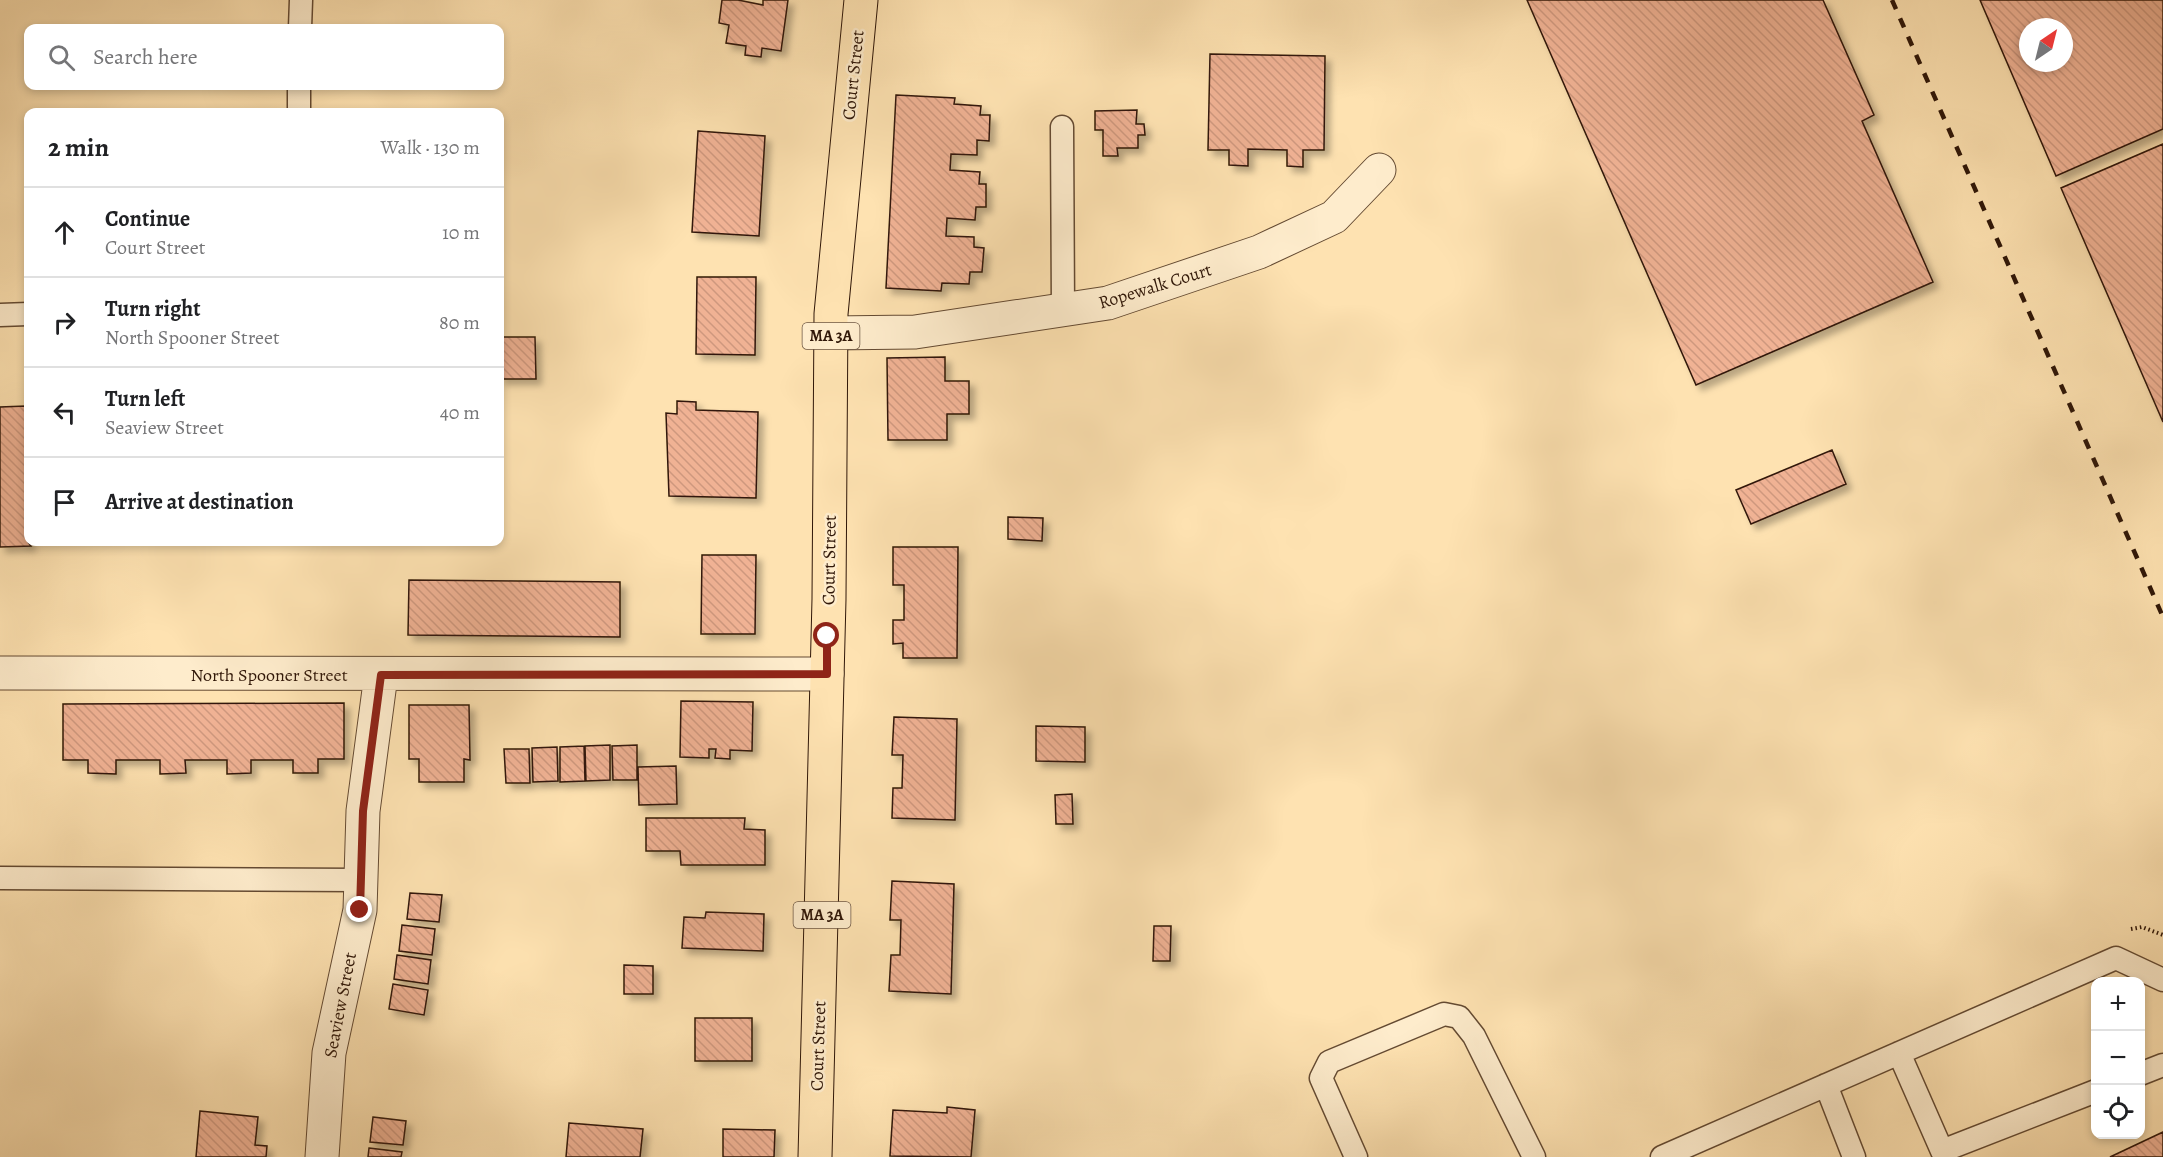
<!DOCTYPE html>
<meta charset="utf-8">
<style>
:root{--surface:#fff;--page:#f6f6f6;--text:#202124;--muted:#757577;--line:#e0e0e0}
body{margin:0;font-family:Alegreya,serif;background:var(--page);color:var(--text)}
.controls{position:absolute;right:18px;bottom:18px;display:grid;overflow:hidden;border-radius:12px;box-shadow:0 3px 9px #0003}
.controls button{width:54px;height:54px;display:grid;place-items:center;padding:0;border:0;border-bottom:2px solid var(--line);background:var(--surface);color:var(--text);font:30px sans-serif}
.compass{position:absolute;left:2019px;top:18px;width:54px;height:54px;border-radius:50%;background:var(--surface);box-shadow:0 3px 9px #0003;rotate:35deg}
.stop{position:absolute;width:18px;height:18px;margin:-14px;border:4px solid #8f2418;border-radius:50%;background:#fff}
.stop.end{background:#8f2418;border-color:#fff;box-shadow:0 2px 6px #0008}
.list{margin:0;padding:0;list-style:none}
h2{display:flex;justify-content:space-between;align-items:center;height:78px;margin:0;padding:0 24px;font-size:26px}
h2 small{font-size:20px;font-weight:400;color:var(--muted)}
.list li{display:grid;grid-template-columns:39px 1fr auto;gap:18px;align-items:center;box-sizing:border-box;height:90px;padding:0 24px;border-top:2px solid var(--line)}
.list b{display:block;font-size:22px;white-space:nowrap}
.list p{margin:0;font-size:20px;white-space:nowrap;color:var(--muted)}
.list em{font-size:20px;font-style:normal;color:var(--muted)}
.icon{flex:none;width:33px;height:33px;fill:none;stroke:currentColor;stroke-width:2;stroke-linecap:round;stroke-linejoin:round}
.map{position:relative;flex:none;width:2163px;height:1157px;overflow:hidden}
.search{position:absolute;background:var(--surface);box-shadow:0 3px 9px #0003;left:24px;top:24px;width:480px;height:66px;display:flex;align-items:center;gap:15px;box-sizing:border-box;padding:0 21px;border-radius:12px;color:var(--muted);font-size:22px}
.panel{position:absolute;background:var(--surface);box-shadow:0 3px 9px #0003;left:24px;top:108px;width:480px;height:438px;border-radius:12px}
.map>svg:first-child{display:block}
</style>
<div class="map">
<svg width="2163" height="1157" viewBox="0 0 2163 1157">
<defs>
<pattern id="building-back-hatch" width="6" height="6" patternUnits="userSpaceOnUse" patternTransform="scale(1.5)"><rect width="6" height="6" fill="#f0b294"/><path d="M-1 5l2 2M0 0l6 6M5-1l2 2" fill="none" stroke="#ce987e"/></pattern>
<filter id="shadow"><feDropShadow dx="5.5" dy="5.5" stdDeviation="3" flood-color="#0004"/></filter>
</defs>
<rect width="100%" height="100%" fill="#fee2b1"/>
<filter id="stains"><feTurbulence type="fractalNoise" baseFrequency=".00333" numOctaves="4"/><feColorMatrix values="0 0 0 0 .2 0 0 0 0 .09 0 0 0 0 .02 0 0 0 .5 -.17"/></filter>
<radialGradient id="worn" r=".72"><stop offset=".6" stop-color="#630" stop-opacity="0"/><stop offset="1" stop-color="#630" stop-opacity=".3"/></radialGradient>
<path fill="url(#building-back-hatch)" stroke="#301708" stroke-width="1.5" fill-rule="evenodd" filter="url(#shadow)" d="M722,0H738L763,5V0H788L781,51L762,48L761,57L745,55L746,46L726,43L729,25L719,23Z
M1527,0H1823L1874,115L1862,121L1933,282L1696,385Z
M1980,0H2163V129L2056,176ZM2028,27H2064V63H2028Z
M1210,54L1325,56L1324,150H1303V167L1287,166V150L1248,149V166L1229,165V150H1208Z
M896,95L955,98L954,104L981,106L980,115H990L989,141L977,140V155L951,154L950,170L980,172L979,184H986V207H976L975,220L947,218L946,236L974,237V247L984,248L982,272H970L969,284L942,283L941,291L886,288Z
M1137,110L1136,124H1144L1145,135H1138V148H1117L1118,156H1103V130H1095V111Z
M698,131L765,136L759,236L692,232Z
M2163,144V422L2061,188Z
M697,277H756L755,355L696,354Z
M500,337H535L536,379H500Z
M945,357V381H969V414H947V440H888L887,358Z
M677,401L696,402V410L758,412L756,498L669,496L666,413L677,414Z
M26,406L28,542L31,546L0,547V407Z
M1832,450L1846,484L1751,524L1736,490Z
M1008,517L1043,518L1042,541L1008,539Z
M893,547H958L957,658H903V643L893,644V620H904V585H893Z
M702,555H756L755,634H701Z
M409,580L620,582V637L408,635Z
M681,701L753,702L752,751L730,750V759L715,758L716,749H709V758L680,757Z
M344,703V759H318V773H293V760H251V773L227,774V760H185L186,773L160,774V760H116V774L88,773V760H63V704Z
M409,705H469L470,760L464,759V782H419V759H409Z
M894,717L957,719L955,820L892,818L893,788H902L903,755H892Z
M1036,726L1085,727V762L1036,761Z
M610,745V780L586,781L585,746Z
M637,745V780H613L612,746Z
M584,746L585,781L560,782V747Z
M557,747L558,781L533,782L532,748Z
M504,749H529L530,783H506Z
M676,766L677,804L639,805L638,767Z
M1072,794L1073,824H1056L1055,795Z
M646,818H745L744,829L765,830V865H681L680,851H646Z
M892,881L954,884L951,994L889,991L891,955H900L901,920H890Z
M410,893L442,895L439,922L407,919Z
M706,912L764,914L763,951L682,948L684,917L705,918Z
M402,925L435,929L432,955L399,951Z
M1154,926H1171L1170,961H1153Z
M397,955L431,960L428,984L394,979Z
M624,965L653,966V994H624Z
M393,984L428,990L424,1015L389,1009Z
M695,1018H752V1061H695Z
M947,1107L975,1110L971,1157L890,1156L893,1110L947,1113Z
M200,1111L258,1117L255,1145L267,1146L266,1157H196Z
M373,1117L406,1121L403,1145L370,1142Z
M569,1123L643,1129L640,1157H566Z
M723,1129L775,1130L774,1157H723Z
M2163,1132V1157H2110Z
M369,1148L402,1152L401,1157H368Z"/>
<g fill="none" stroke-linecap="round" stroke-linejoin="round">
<g stroke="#644a32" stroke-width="25">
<path id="lane" d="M300,28L301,0
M299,112V86
M1062,127L1063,310
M0,315L28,314
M0,878L361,880
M1899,1053L1942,1151L2096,1091
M2140,1074L2163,1065
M1826,1085L1854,1157
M1356,1157L1321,1078L1329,1062L1444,1014L1459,1017L1474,1036L1534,1157
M1662,1157L2116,958L2163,980"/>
</g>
<g stroke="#644a32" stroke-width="35">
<path id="street" d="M831,333L915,332L1108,303L1259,252L1334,217L1379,170
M0,673L827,674
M322,1157L329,1053L360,910L363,811L381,675"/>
</g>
<g stroke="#301708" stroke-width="35">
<path id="primary" d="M815,1157L829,599L831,314L861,0"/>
</g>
<path stroke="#301708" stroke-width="4" stroke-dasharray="1.5 3" stroke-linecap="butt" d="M2131,929L2142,927L2163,935"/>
<use href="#lane" stroke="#feeccc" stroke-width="22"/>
<use href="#street" stroke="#feeccc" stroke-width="33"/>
<use href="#primary" stroke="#fee2b1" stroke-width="33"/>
<path stroke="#301708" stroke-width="4.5" stroke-dasharray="10 10" stroke-linecap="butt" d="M1892,0L2163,617"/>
</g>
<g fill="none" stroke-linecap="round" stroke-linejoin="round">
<path stroke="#8f2418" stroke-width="8" d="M360,910L363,811L381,675L827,674V636"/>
</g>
<g text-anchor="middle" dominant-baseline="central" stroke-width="5" stroke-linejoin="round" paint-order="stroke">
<g fill="#feeccc" stroke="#6e5743" stroke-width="1.5">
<rect x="802.5" y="323" width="57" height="26" rx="4.5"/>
<rect x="793.5" y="902" width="57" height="26" rx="4.5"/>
</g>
<g font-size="16" font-weight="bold" fill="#301708">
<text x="831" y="336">MA 3A</text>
<text x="822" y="915">MA 3A</text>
</g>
<g font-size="18" fill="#301708" stroke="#feeccc">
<text transform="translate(853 75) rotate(-84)">Court Street</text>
<text transform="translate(1155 286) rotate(-17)">Ropewalk Court</text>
<text transform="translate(829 560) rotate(-89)">Court Street</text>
<text x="269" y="675">North Spooner Street</text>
<text transform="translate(340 1005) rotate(-79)">Seaview Street</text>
<text transform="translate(818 1046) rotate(-88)">Court Street</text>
</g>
</g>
<rect width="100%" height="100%" filter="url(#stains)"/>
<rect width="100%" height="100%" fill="url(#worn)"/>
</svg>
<div class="controls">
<button>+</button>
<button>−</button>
<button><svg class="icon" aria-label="locate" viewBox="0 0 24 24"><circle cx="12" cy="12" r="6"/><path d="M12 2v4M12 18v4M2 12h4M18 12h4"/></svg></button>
</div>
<svg class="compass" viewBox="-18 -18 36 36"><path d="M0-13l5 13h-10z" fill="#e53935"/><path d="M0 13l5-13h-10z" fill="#757577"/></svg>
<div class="stop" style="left:827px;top:636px"></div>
<div class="stop end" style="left:360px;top:910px"></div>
<div class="search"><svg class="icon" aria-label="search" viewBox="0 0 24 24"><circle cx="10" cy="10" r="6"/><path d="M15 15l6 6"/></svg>Search here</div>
<section class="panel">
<h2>2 min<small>Walk · 130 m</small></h2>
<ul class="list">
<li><svg class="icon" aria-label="ahead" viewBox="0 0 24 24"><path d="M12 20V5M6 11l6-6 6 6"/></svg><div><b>Continue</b><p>Court Street</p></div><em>10 m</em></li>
<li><svg class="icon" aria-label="right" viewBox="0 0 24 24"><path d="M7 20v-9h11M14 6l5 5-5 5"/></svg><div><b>Turn right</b><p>North Spooner Street</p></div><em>80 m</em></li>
<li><svg class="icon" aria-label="left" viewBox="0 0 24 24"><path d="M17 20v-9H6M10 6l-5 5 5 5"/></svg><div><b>Turn left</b><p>Seaview Street</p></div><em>40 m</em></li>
<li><svg class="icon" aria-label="arrive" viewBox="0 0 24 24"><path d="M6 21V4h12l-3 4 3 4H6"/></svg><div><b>Arrive at destination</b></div></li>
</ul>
</section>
</div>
